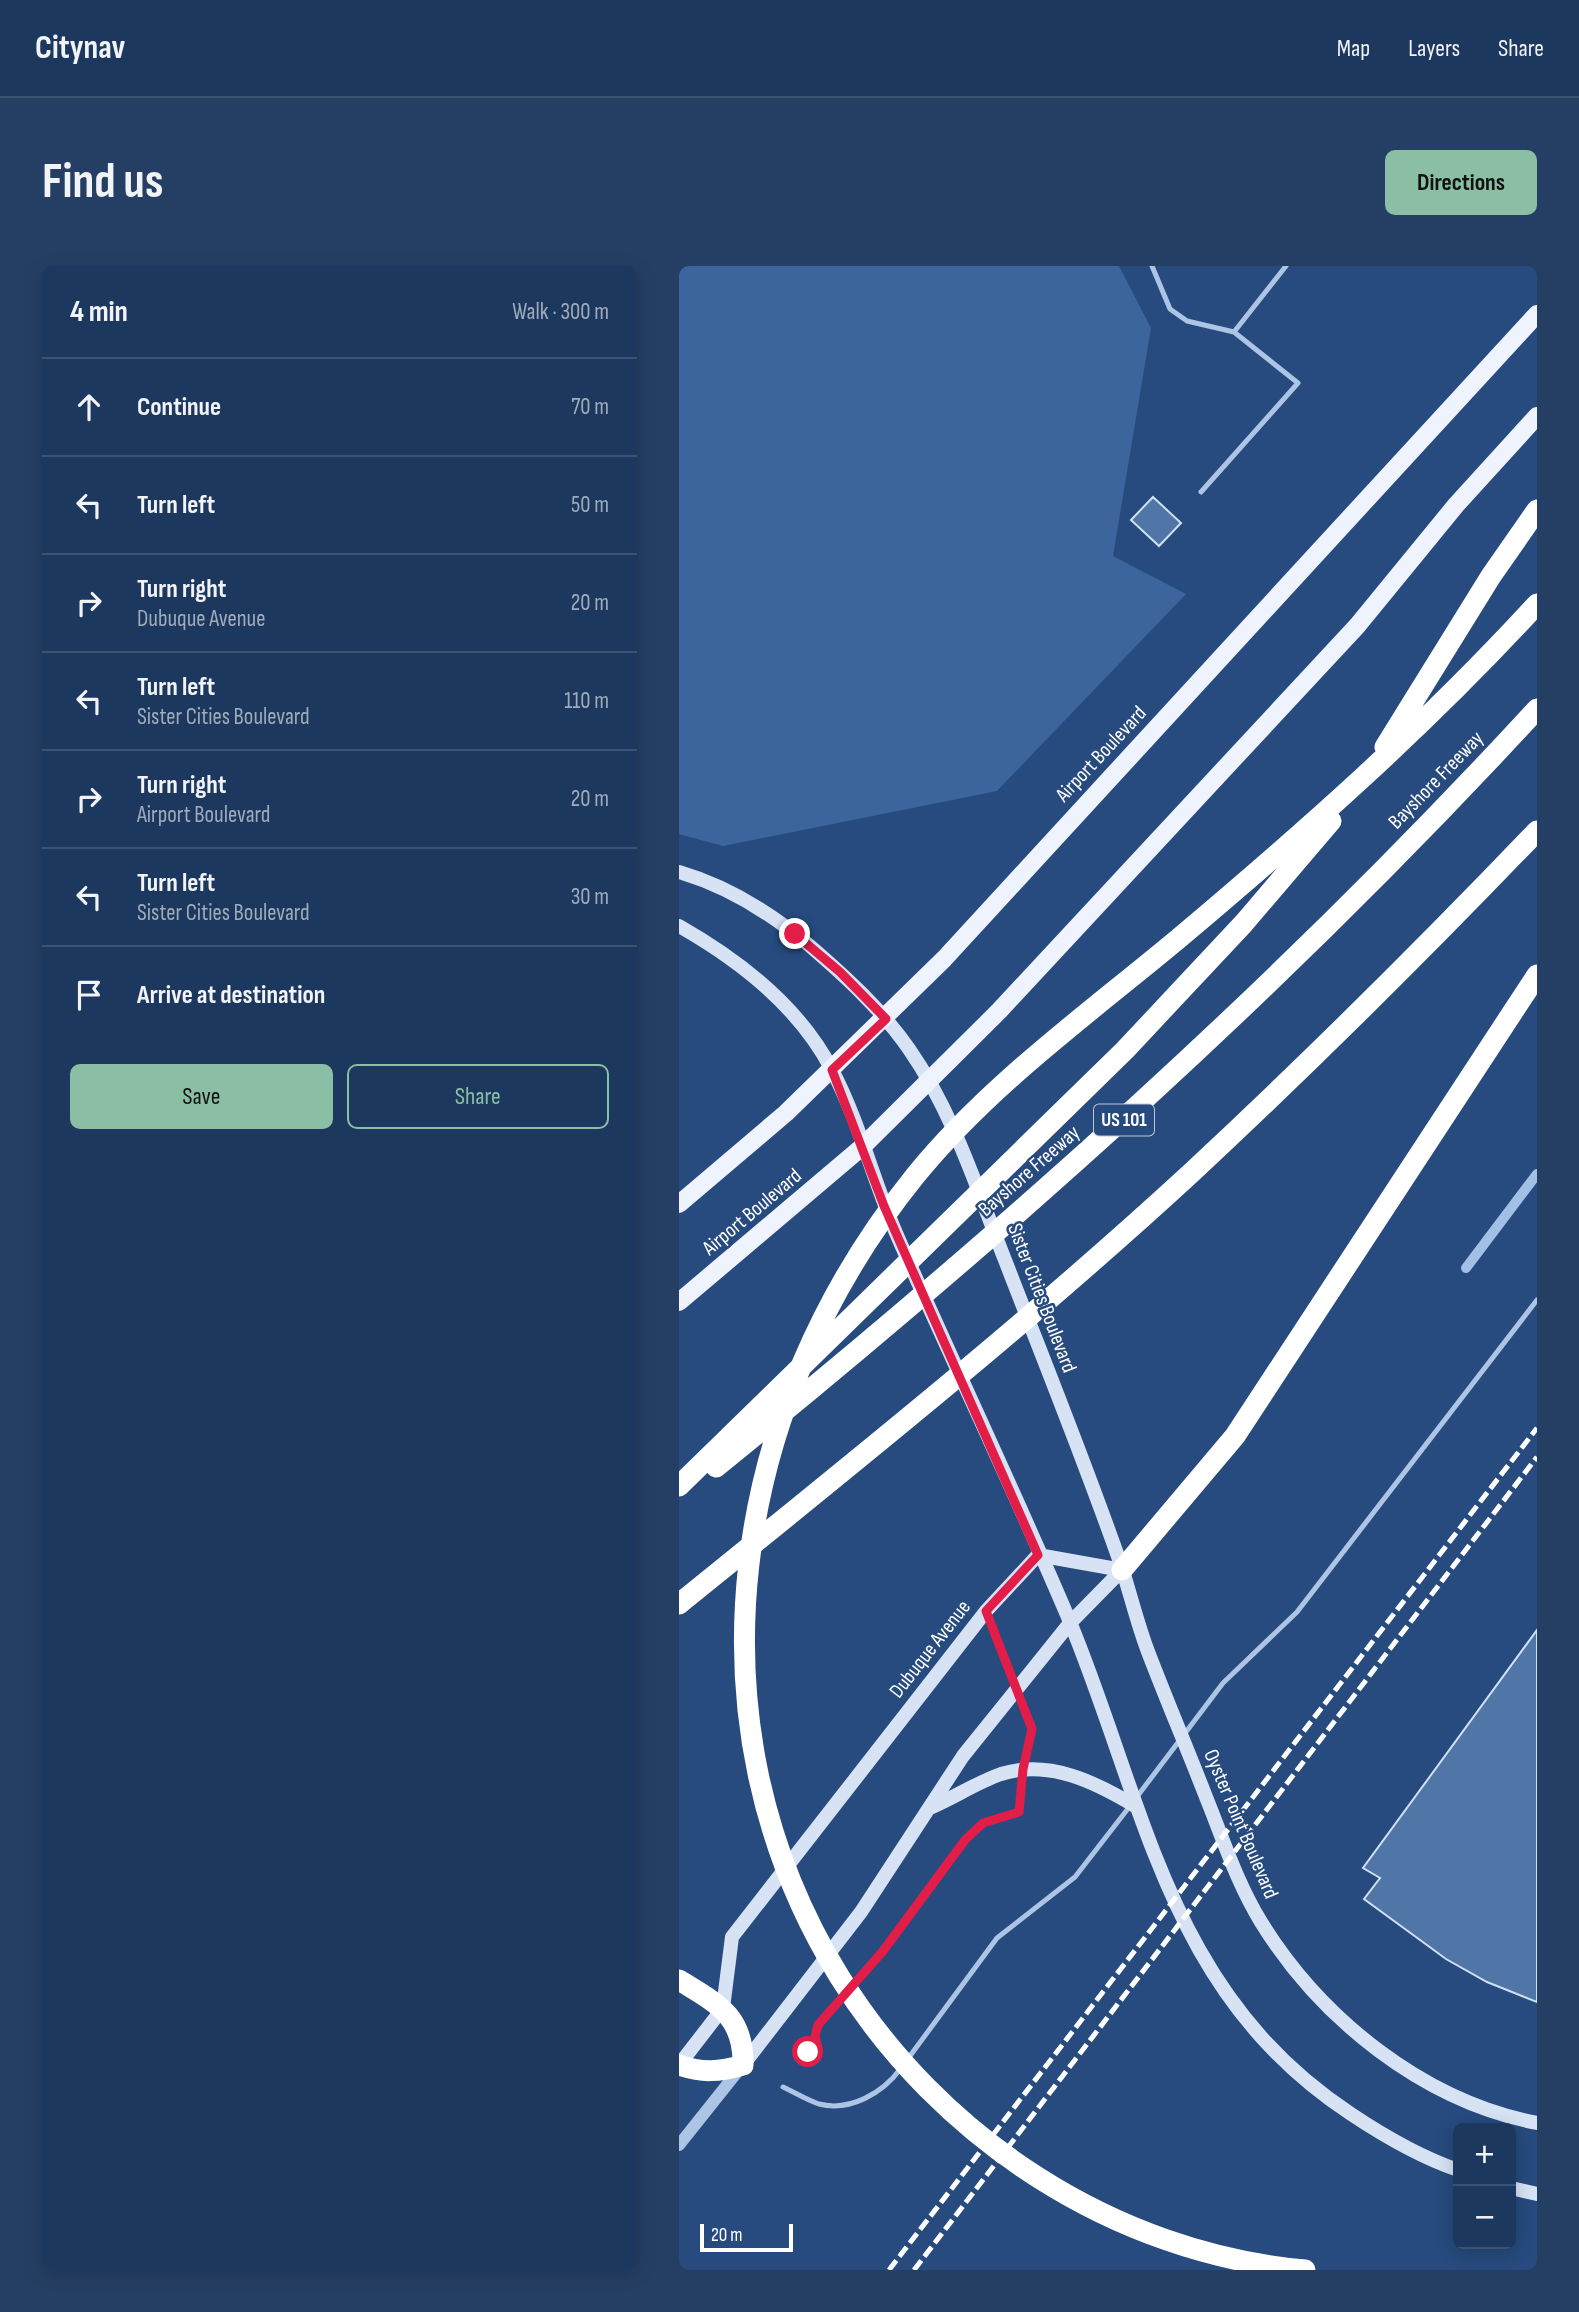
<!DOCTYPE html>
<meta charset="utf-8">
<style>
:root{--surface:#1d385e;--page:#253f64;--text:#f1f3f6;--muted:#a0acbc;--line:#3b5273;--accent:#8abfa5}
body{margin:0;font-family:"Sofia Sans Condensed",sans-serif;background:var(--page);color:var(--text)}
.controls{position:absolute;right:21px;bottom:21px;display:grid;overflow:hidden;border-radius:10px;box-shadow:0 4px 18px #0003}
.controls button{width:63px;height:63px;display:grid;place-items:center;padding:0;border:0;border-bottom:2px solid var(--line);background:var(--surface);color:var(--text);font:35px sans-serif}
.scale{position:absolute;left:21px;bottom:18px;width:93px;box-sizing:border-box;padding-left:7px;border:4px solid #fff;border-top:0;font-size:19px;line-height:24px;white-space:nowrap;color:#fff;-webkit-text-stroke:5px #274b7e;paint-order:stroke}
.stop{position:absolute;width:21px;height:21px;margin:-16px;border:5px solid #e11d48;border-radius:50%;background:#fff}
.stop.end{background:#e11d48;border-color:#fff;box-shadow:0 2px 7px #0008}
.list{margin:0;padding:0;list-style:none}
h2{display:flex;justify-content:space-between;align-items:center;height:91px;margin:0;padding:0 28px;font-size:30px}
h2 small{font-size:23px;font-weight:400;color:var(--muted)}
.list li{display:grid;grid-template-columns:46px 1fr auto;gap:21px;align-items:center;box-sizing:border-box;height:98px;padding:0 28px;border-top:2px solid var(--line)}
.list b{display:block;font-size:26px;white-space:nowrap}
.list p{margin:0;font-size:23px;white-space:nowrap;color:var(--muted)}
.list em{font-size:23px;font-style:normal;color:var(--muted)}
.actions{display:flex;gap:14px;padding:21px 28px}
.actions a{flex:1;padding:16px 0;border:2px solid var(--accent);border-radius:10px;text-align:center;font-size:24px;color:var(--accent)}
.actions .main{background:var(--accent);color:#111}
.icon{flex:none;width:38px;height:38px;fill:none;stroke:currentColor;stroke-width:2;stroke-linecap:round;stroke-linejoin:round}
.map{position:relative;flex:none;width:858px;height:2004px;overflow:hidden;border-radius:10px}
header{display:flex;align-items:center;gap:42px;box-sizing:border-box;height:98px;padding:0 35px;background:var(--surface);border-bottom:2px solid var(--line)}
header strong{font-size:33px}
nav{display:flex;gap:38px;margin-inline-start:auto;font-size:24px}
.intro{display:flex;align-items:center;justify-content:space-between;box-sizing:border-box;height:168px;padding:0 42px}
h1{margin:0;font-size:49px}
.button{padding:18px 32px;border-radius:10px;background:var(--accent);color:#111;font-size:24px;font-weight:700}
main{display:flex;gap:42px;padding:0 42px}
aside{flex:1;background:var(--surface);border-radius:10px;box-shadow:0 4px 18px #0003}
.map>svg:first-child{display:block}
</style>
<header>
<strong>Citynav</strong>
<nav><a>Map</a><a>Layers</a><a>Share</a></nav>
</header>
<div class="intro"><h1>Find us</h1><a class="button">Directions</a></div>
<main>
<aside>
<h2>4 min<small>Walk · 300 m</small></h2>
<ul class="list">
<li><svg class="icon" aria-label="ahead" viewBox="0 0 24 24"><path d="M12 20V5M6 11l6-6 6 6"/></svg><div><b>Continue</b></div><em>70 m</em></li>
<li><svg class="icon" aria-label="left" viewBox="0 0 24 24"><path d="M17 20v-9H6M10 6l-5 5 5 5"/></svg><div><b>Turn left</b></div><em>50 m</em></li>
<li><svg class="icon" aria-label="right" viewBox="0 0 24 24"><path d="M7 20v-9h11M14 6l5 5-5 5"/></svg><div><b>Turn right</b><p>Dubuque Avenue</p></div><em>20 m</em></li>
<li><svg class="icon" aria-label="left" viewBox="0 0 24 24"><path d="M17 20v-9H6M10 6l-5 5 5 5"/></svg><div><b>Turn left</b><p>Sister Cities Boulevard</p></div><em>110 m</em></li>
<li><svg class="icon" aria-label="right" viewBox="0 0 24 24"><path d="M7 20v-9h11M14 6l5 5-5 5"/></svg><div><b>Turn right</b><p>Airport Boulevard</p></div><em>20 m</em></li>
<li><svg class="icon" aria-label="left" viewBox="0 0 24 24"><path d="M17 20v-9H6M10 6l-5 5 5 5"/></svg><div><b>Turn left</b><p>Sister Cities Boulevard</p></div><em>30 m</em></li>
<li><svg class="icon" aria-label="arrive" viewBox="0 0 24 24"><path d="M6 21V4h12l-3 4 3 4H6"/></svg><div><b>Arrive at destination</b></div></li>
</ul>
<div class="actions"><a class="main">Save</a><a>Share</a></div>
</aside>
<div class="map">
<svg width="858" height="2004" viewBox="0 0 858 2004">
<rect width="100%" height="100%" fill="#274b7e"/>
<path fill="#3b659c" d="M0,0H440L472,62L434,290L507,328L318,525L44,580L0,568Z"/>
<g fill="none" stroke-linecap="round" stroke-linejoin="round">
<path stroke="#a2c0e5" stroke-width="10" d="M787,1002L858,908"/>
</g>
<path fill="#5075a7" stroke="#d0e0f4" stroke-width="2" d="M474,231L502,257L480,280L452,254Z
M858,1364V1736L808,1716L767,1693L685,1633L701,1612L684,1602Z"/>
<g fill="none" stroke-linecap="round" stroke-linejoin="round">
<path stroke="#adc5e5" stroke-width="4.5" stroke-dasharray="3.5 5" stroke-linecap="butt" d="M316,1368L328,1399
M346,1447L353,1463L349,1482
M187,1704L286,1574L304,1557L340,1546L342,1525
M129,1786L139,1783C135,1764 142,1757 154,1742"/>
<path stroke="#adc5e5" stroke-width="5" d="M473,0L491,43L508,55L555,66L619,117L522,226
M555,66L607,0
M457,1532L544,1417L618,1346L858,1034
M228,1794L318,1672L396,1611L451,1540
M104,1821C115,1826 128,1834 140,1838C171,1846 204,1827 222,1802"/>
<path stroke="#adc5e5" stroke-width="12" d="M0,1879L63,1800"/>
<path stroke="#d7e3f5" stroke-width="14" d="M0,606C48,620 93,648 131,680C167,711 203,744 230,783C274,846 298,923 326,994C365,1095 406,1196 442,1299C451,1327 458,1356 468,1383C487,1433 508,1482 527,1531C544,1573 558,1617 582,1656C642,1753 744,1835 858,1857
M0,660C60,694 121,742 153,804C180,855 194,914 217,967C274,1097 336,1226 391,1356C468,1543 489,1727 672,1848C705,1870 741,1891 779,1904
M359,1289L443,1304
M253,1541C276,1531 299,1516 322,1508C370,1493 416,1516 456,1540
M0,1799L44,1742L53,1671L307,1345L359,1289
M64,1799L182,1646L284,1490L391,1357L443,1304
M832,1922L858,1928"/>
<path stroke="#eef3fd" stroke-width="18" d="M0,938L107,847L265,693L858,48
M0,1036L183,881L320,745L678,360L777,239L858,150"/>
<path stroke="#fff" stroke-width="21" d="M706,481L812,310L858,244
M37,1201C327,966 605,718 858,443
M0,1220L446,784L565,657L652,555
M443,1304L556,1170L858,709
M0,1338C173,1198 348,1058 511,908C630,797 746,682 858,565
M0,1714C37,1737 65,1749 64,1799C41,1806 22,1807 0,1799
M626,2004C435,1987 260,1872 160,1710C2,1454 52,1138 236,910C310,819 409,748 499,673C625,567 747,459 858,338"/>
<path stroke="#fff" stroke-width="5" stroke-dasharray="12 5" stroke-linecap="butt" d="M210,2004L858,1162
M235,2004L858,1191"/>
</g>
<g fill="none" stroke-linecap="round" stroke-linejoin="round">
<path stroke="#e11d48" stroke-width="9" d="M116,668L161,706L207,753L153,804L205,940L359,1289L307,1345L353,1463L344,1503L340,1546L304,1557L286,1574L204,1685L139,1759L136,1770L139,1783L129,1786"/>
</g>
<g text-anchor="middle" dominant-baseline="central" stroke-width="5" stroke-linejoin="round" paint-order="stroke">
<rect fill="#274b7e" stroke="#bec9d8" stroke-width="2" x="415" y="838.5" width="60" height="31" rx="5"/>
<g font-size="19" font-weight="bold" fill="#fff">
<text x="445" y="854">US 101</text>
</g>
<g font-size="21" fill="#fff" stroke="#274b7e">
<text transform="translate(422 488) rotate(-47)">Airport Boulevard</text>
<text transform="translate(757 514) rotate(-46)">Bayshore Freeway</text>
<text transform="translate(350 905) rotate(-41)">Bayshore Freeway</text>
<text transform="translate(73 946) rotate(-40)">Airport Boulevard</text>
<text transform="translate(363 1032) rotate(69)">Sister Cities Boulevard</text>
<text transform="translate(251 1383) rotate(-52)">Dubuque Avenue</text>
<text transform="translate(562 1558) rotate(67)">Oyster Point Boulevard</text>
</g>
</g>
</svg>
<div class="controls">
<button>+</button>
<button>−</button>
</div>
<div class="scale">20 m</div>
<div class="stop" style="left:129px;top:1786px"></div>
<div class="stop end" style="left:116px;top:668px"></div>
</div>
</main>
